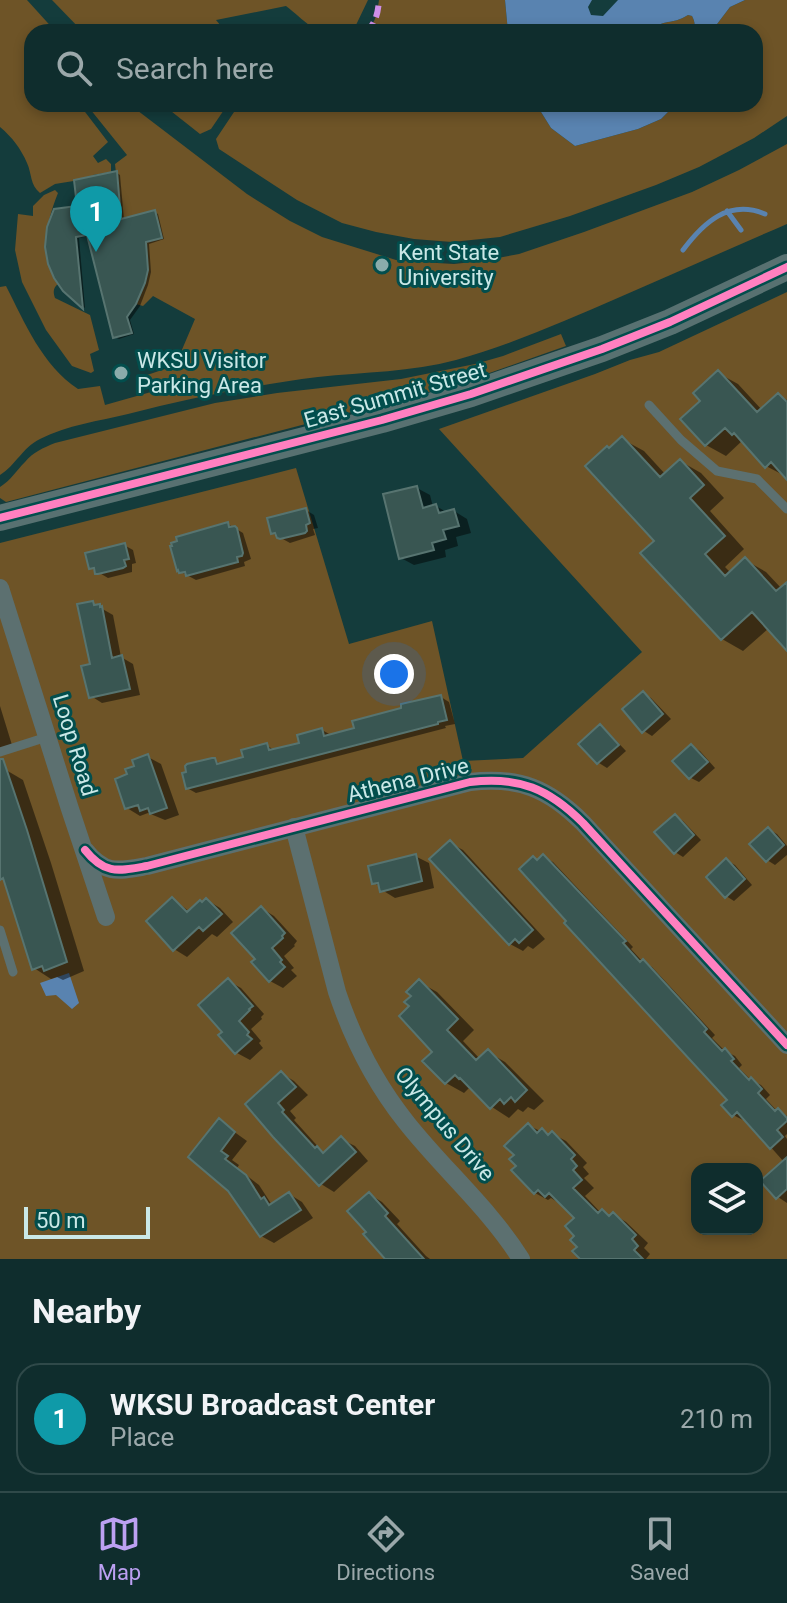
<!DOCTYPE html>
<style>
:root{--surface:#0f2d2d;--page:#1d3939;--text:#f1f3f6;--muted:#9ba8aa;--line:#2f4949;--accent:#bca0f2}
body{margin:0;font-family:Roboto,sans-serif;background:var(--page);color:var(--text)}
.controls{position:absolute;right:24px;bottom:24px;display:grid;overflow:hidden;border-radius:16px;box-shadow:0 4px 12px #0003}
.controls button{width:72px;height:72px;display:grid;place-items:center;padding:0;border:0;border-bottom:2px solid var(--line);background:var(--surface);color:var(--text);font:40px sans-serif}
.scale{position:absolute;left:24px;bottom:20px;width:126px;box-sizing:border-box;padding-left:8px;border:4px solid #cae8e7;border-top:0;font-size:22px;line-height:28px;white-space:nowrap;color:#cae8e7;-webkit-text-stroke:6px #024e4d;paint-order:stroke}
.you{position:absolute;left:394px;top:674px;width:28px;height:28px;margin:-20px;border:6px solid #fff;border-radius:50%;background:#1a73e8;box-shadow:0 0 0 12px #1a73e833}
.badge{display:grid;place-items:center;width:52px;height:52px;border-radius:50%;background:var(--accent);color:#fff;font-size:26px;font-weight:700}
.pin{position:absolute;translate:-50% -66px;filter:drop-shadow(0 2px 4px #0008)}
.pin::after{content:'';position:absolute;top:42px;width:28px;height:24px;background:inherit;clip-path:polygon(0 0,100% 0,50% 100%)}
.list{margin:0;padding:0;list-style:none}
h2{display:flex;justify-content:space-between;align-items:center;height:104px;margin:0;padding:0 32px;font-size:34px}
h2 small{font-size:26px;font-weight:400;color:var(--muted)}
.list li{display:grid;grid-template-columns:52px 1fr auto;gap:24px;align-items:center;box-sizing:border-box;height:112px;margin:0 16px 16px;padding:0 16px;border:2px solid var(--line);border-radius:24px}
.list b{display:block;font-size:30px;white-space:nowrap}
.list p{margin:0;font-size:26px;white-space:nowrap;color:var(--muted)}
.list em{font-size:26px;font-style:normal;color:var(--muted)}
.icon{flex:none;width:44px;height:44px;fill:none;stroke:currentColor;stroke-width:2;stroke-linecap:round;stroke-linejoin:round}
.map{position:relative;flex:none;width:787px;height:1259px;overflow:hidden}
.search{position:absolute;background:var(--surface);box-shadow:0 4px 12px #0003;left:24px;right:24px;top:24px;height:88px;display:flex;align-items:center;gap:20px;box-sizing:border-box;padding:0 28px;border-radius:24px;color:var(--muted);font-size:30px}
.sheet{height:232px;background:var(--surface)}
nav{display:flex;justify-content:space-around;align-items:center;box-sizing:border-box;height:112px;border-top:2px solid var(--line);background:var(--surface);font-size:22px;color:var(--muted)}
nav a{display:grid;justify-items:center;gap:4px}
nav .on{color:var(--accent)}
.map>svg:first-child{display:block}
</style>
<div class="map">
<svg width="787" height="1259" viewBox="0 0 787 1259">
<rect width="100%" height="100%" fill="#143c3c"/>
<path fill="#6e5427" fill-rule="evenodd" d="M0,0H27L56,32H32V104H79L108,142L93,156L98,163L106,159L111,164V172L93,175L92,178L55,184L40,193C30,185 32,174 27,163C21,149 12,137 0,127Z
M52,0H368L356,25C319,42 314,28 286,6L216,20L226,32H83Z
M379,0H505L508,32H366C376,23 377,13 379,0Z
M745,0H787V116L754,138L699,167L656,185L570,216L500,237L452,242L414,239L376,232L342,223L297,200L219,149L216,139L236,109L232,107L234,104H536L551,128L575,146L638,129L661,119L676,104H755V32H711L730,7Z
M688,15L692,16C695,22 696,27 692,32H648C665,17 671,26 688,15Z
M86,104H129L247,194L290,221L322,237L396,260L437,263L454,264L481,261L519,254L584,232L692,192L739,170L787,144V224C731,248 676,273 620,297C567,320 513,344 456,360C412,372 364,372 318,377C254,385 191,398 128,414C99,421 67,425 40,439C22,448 16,465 0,475V287L6,286C25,323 42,365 78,389L100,386L105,405L151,392L147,375L171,367L181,352L195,319L153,296L143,306L136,304L148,270L146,242L162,238L155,210L121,219L115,164L127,155Z
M162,104H228L211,129L200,134Z
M55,190L58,193C46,223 39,255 58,284C53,288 53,292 55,298L90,315L99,350L90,354L94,371L91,373L72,366L46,330L22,282L15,250L18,214L33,216V206L44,195Z
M787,292V1259H0V543L296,468L349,644L432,621L463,761L523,758L642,652L439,429L595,374L630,360L659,352ZM697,1169H757V1229H697Z
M561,334L566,346L455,385L6,502L0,498V487C11,480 16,471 25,462C33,452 43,448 55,443L215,403L277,393L401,379L475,364L503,356Z"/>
<path fill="#5983b0" d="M505,0H592L588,7L591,15L603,16L618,0H745L730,7L711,32H692C696,27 695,22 692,16L688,15C671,26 665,17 648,32H508Z
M536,104H676L661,119L638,129L575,146L551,128Z
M69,973L79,1003L72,1009L56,995L46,996L40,983Z"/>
<path fill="#0007" d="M117,173L120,175L124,220L155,212L158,214L164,239L149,244L151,272L148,285L140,306L130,320L134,334L119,339L115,337L89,236L79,238L85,308L70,296L56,277L79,208Z
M718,373L738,384L762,410L778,395L787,400V477L766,466L743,440L726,456L706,445L683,419L703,401Z
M622,439L644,451L666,475L680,461L701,473L724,498L710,511L744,549L725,567L731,573L745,560L766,572L782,589L787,584V648L769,628L743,651L722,639L657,541L610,450Z
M417,488L430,495L433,507L436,506L448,513L454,511L467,519L471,533L456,537L458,546L445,550L446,557L414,565L401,558Z
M306,510L314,515L318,528L313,529L315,535L290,543L272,533Z
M228,524L243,533L251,559L244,562L245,566L196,580L181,572Z
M124,545L133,550L136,563L132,564V572L108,578L91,568Z
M92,603L113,615L121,657L133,664L140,695L102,703L91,696Z
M643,693L651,698L671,719L652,736L644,731Z
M441,697L449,702L455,724L445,726L446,728L196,793L187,788L214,760L223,765L246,759L266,745L276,751L302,744L322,730L331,735L357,729Z
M0,706L12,745L0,749Z
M600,727L608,732L626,751L607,768L599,763L581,744Z
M691,746L700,751L715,768L699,782L691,778Z
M148,757L161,764L179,815L165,820L148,813L140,816L127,808L130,776L136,767Z
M6,770L23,780L51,863L84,971L63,980L57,977L51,979L34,968L0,856V772Z
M675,816L683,821L701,840L683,857L675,852Z
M768,829L777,834L787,846V855L775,865L767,860Z
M450,843L463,850L545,939L533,949L528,946L523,951L510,944Z
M415,856L429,863L434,888L395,898L382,890L381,887L374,883Z
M543,857L553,862L633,947L631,949L642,961L652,967L715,1035L712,1038L725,1051L735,1056L742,1065L739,1068L751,1080L761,1085L770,1095L766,1099L778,1112L787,1116V1134L785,1136L787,1139V1203L778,1197L784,1162L745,1118L743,1120L733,1115L730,1100L538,861Z
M726,860L735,865L752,885L734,901L726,896Z
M173,899L190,912L207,900L220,908L233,922L217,937L212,934L187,957L174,949Z
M261,908L274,916L297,941L294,945L295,946L284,956L294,968L291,970L297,976L283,988L270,981L258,959Z
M228,981L241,988L264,1014L261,1017L262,1019L251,1029L261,1041L259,1043L263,1048L250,1060L237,1053Z
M419,982L437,992L474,1030L463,1041L480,1059L488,1052L505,1062L544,1101L534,1110L528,1107L523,1112L518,1109L509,1118L492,1107L471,1086L464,1093L446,1083L425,1061L435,1052L411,1006Z
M281,1073L294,1081L308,1095L290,1111L296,1118L294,1120L322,1151L326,1153L341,1139L355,1146L368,1161L334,1192L321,1184L248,1104Z
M219,1121L247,1141L232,1160L239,1165L237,1168L259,1185L272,1205L289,1194L302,1202L313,1218L274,1243L261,1236L229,1189L190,1157Z
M528,1125L550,1136L553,1134L566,1141L587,1163L583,1167L589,1174L584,1178L594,1188L585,1196L601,1213L603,1211L610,1216L613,1214L626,1222L648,1243L644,1248L650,1254L646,1259H583L577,1236L576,1218L559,1203L551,1198L548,1200L535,1193L519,1166Z
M369,1194L382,1202L400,1221L397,1224L426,1256L430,1259H388Z"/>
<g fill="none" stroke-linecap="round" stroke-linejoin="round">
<path stroke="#5983b0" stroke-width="5" d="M727,211L741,230
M683,250C704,222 729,199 765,214"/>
</g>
<path fill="#395652" stroke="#577470" stroke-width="2" d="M117,171L121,219L155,210L162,238L146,242L148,270L145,283L136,304L127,317L132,333L113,338L87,235L76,237L83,309L63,291L54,278L48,264L45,247L47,227L54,209L77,206L74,180Z
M718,370L757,412L778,393L787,402V480L771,462L765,468L734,433L732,435L725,428L705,446L680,419L700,401L693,393Z
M622,436L660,477L680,459L704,485L690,498L725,536L705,554L725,576L745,557L776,591L787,582V651L752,612L721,640L640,553L654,541L585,466L607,446L609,448Z
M417,486L423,508L436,504L439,513L454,509L459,526L443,530L446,539L432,543L434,550L399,559L383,494Z
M306,508L310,523L306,525L307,531L305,533L280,539L277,538L275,533L271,534L267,518Z
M228,522L229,527L235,526L237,528L243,553L242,556L237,557L238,562L186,576L185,572L179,573L178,570L177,571L170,546H172L171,543L177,541L176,537Z
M125,543L129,559L124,560L126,566L123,568L98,574H95L94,568L89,569L85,553Z
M93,601L94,605L100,604V607L102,606L112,658L122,655L130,689L89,698L81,666L90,664L77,604Z
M643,691L663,714L642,733L622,709Z
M441,695L447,720L438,722V724L186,789L182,773L186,772L185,766L187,764L212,758H215L217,764L243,757L241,750L267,743L269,750L299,743L297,735L322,728L324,736L354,728L352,721L401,708V704Z
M600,724L619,745L597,764L578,744Z
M691,744L708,762L689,779L672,761Z
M148,754L167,808L150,814L148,808L140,811L138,805L125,809L115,779L127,774L125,769L134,766L132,760Z
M0,759H3L27,830L67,962L44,971L42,966L32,970L3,878L0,880Z
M675,814L694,835L674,854L654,832Z
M768,827L784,845L766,862L749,844Z
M450,840L533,930L519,943L515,939L509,945L429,859Z
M416,854L422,881L380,892L378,883L372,884L368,866Z
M543,854L626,941L623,943L640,962L643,959L698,1019L707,1029L704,1032L722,1051L725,1048L734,1059L731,1061L749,1080L751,1077L762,1089L758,1093L775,1111L778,1108L787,1118V1121L777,1130L783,1137L770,1149L737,1112L732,1117L721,1105L727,1100L564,923L566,921L519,869L533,856L537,860Z
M726,858L745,879L725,898L706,877Z
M172,897L187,912L200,900L202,902L206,898L222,914L203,931L199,927L173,951L146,921Z
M261,906L285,933L282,936L283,938L272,948L282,960L280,962L285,967L269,982L251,962L255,959L231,933Z
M228,978L253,1006L249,1009L250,1010L239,1021L249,1032L247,1035L252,1039L235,1054L218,1035L222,1032L198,1005Z
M419,979L458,1019L447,1030L476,1060L488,1049L527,1090L515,1102L511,1097L504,1104L500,1099L490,1109L460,1078L459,1079L455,1075L445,1084L422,1061L432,1052L399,1016L409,1006L404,1002L411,996L406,992Z
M281,1071L296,1087L278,1103L284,1110L282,1112L315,1148L317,1146L323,1153L341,1136L356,1152L319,1186L273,1137L245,1104Z
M219,1118L235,1132L221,1151L228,1156L225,1159L246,1175L261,1199L264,1197L269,1205L289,1192L301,1210L260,1237L228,1191L188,1157Z
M528,1123L537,1133L542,1128L548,1135L552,1131L575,1155L571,1159L577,1166L573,1170L582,1180L573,1188L598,1213L602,1209L609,1216L613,1212L636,1235L632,1239L638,1246L634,1250L643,1259H580L572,1251L577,1247L570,1240L574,1236L565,1226L574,1218L549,1193L545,1197L538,1190L534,1194L511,1170L516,1166L509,1159L514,1155L504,1146Z
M787,1157V1189L776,1199L760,1181Z
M369,1192L388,1213L385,1216L424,1259H385L363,1234L366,1232L347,1211Z"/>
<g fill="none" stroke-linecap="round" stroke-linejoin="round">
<path stroke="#5c7070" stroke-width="9" d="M649,405L681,440L717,471L757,479L787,509
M0,752L47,737
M0,930L13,972"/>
<path stroke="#5c7070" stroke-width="18" d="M0,588L70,809L106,917
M294,827L337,992C353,1040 375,1083 406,1122C443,1169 489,1208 521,1259
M85,850C105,875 118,871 147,866L470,782C519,776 549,789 583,823L787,1045"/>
<path stroke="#587171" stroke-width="26" d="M0,518L382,420L471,394L602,349L670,322L787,267"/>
<path stroke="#ce8fe9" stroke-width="6" stroke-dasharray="12 6" stroke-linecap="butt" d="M366,32C376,23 378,13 379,0"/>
<g stroke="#024e4d" stroke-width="13">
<path id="cycleway" d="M0,518L382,420L471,394L602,349L670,322L787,267
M85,850C105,875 118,871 147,866L470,782C519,776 549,789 583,823L787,1045"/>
</g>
<use href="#cycleway" stroke="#ff80c0" stroke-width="8"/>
</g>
<g fill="#8aacab" stroke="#024e4d" stroke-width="3">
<circle cx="382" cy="265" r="8"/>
<circle cx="121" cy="373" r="8"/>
</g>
<g text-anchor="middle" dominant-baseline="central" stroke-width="6" stroke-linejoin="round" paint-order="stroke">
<g font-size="22" fill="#cae8e7" stroke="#024e4d" text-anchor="start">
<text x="398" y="252">Kent State<tspan x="398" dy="25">University</tspan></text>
<text x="137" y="360">WKSU Visitor<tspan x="137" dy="25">Parking Area</tspan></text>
</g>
<g font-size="22" fill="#cae8e7" stroke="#024e4d">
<text transform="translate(395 395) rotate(-16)">East Summit Street</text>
<text transform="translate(75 745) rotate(73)">Loop Road</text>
<text transform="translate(408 780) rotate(-14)">Athena Drive</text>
<text transform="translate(445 1124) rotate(50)">Olympus Drive</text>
</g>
</g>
</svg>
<div class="controls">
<button><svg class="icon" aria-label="layers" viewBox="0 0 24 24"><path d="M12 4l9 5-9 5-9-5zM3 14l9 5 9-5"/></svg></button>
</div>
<div class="scale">50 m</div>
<div class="you"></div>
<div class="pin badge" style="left:96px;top:252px;background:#0f9aa8">1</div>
<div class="search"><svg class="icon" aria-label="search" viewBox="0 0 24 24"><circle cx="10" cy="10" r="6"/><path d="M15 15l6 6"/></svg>Search here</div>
</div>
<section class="sheet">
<h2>Nearby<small></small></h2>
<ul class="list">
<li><span class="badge" style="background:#0f9aa8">1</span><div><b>WKSU Broadcast Center</b><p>Place</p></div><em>210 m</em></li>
</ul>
</section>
<nav>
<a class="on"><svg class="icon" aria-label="map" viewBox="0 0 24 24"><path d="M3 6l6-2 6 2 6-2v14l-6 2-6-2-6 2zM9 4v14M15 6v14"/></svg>Map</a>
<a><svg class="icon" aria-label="directions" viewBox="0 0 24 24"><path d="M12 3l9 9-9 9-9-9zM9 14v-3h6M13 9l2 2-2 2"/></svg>Directions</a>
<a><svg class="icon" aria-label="saved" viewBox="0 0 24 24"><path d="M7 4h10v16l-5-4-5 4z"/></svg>Saved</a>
</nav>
